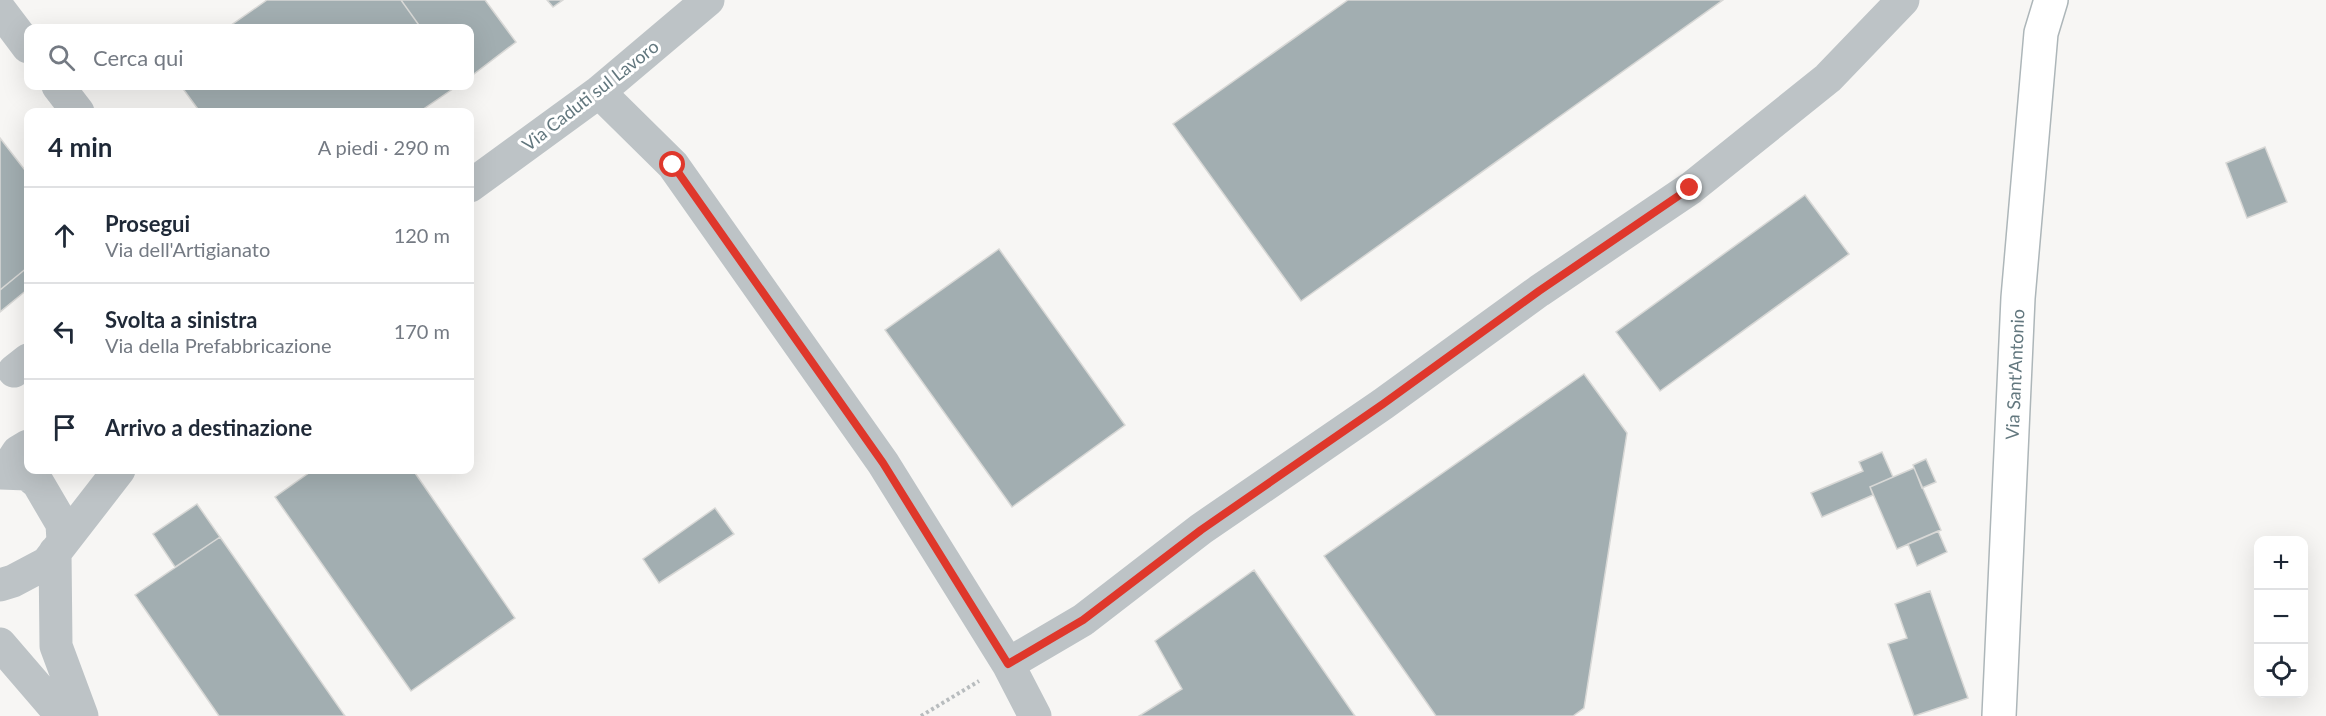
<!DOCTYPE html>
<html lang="it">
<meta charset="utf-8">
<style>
:root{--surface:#fff;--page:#f6f6f7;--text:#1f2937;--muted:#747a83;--line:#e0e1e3}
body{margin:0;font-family:Lato,sans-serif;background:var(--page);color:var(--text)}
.controls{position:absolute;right:18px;bottom:18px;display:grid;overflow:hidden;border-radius:12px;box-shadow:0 6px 24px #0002}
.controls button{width:54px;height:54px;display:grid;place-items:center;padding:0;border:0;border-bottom:2px solid var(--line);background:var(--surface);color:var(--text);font:30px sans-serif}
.stop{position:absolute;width:18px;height:18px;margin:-14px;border:4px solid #df372b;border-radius:50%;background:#fff}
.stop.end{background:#df372b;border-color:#fff;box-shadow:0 2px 6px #0008}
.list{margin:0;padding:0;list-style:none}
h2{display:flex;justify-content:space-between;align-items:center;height:78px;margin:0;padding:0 24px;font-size:26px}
h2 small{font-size:20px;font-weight:400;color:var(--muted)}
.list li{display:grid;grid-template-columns:39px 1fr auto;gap:18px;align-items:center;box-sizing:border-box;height:96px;padding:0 24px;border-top:2px solid var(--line)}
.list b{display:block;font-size:22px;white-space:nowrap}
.list p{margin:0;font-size:20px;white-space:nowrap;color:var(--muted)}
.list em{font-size:20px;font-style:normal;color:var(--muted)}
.icon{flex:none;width:33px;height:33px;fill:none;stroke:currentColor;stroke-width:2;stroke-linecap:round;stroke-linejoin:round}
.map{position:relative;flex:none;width:2326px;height:716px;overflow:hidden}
.search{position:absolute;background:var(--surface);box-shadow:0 6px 24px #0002;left:24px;top:24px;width:450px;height:66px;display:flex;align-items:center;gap:15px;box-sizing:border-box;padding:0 21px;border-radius:12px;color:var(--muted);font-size:22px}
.panel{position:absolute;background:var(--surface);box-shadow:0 6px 24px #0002;left:24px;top:108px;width:450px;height:366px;border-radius:12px}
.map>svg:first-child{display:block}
</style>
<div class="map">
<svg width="2326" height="716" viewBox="0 0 2326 716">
<rect width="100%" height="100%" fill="#f7f6f4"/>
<path fill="#a2aeb1" stroke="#d8d8d6" stroke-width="1.5" d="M267,0H401L421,28H227Z
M401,0H485L516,42L470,77V28H421Z
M547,0H563L553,7Z
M1348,0H1723L1301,301L1173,124Z
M181,86H457L419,112H200Z
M0,138L28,174V267L0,290Z
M2265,147L2287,202L2247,218L2226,163Z
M1805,195L1849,254L1660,391L1616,332Z
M999,249L1125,425L1012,507L885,330Z
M28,267V289L0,312V290Z
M1584,374L1627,433L1584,708L1573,716H1436L1324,556Z
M1882,452L1893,477L1870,487L1873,495L1822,517L1811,493L1863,471L1859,462Z
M1926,459L1936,482L1922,488L1913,465Z
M1914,468L1941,530L1897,549L1870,487Z
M313,470H413L515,618L411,691L275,497Z
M197,504L220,537L175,567L153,534Z
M715,508L734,534L659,583L643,559Z
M1938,531L1947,552L1917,566L1908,544Z
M220,537L345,716H219L135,595Z
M1254,570L1355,716H1139L1182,689L1155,641Z
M1930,591L1968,698L1914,716L1888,644L1907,638L1895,604Z"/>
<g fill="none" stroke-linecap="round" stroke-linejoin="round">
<g stroke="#adb6b9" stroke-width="36">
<g id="secondary">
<path id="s1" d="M1999,716L2018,298L2041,33L2051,0"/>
</g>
</g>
<path stroke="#b8bcbe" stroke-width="4" stroke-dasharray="3 3" stroke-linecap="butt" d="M921,716L979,681"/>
<path stroke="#bdc3c6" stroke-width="33" d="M0,10L28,47
M58,86L78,112
M599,92L673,165L883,463L1008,664L1035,716
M470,186L599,92L708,0
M14,371L28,360
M0,473L27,474L38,483L62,524L63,541
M4,473L18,452L28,446
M55,552L56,646L82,716
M0,585L13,581L47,563L119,470
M0,644L62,716
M1008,664L1083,620L1201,529L1383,404L1539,291L1691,188L1828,78L1903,0"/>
<use href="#secondary" stroke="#fff" stroke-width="33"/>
</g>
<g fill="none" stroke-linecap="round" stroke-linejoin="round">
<path stroke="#df372b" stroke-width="8" d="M673,165L883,463L1008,664L1083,620L1201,530L1383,404L1539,291L1690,188"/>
</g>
<g text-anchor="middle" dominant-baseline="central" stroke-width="6" stroke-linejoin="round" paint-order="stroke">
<g font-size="18" fill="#62777e" stroke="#fff">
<text transform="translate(590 95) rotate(-38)">Via Caduti sul Lavoro</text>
<text stroke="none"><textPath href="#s1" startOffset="342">Via Sant'Antonio</textPath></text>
</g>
</g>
</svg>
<div class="controls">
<button>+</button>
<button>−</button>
<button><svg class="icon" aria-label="locate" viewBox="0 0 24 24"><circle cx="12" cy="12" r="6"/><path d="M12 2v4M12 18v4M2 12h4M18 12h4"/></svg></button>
</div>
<div class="stop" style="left:673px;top:165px"></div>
<div class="stop end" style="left:1690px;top:188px"></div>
<div class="search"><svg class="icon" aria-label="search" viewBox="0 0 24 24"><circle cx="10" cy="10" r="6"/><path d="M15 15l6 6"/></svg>Cerca qui</div>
<section class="panel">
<h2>4 min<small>A piedi · 290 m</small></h2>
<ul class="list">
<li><svg class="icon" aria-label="ahead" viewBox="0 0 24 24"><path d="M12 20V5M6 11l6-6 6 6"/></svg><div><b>Prosegui</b><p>Via dell'Artigianato</p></div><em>120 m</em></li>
<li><svg class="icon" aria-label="left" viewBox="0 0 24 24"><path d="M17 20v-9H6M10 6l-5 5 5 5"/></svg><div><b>Svolta a sinistra</b><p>Via della Prefabbricazione</p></div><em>170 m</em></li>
<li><svg class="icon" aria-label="arrive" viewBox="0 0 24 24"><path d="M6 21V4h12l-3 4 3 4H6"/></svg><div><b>Arrivo a destinazione</b></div></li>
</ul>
</section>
</div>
